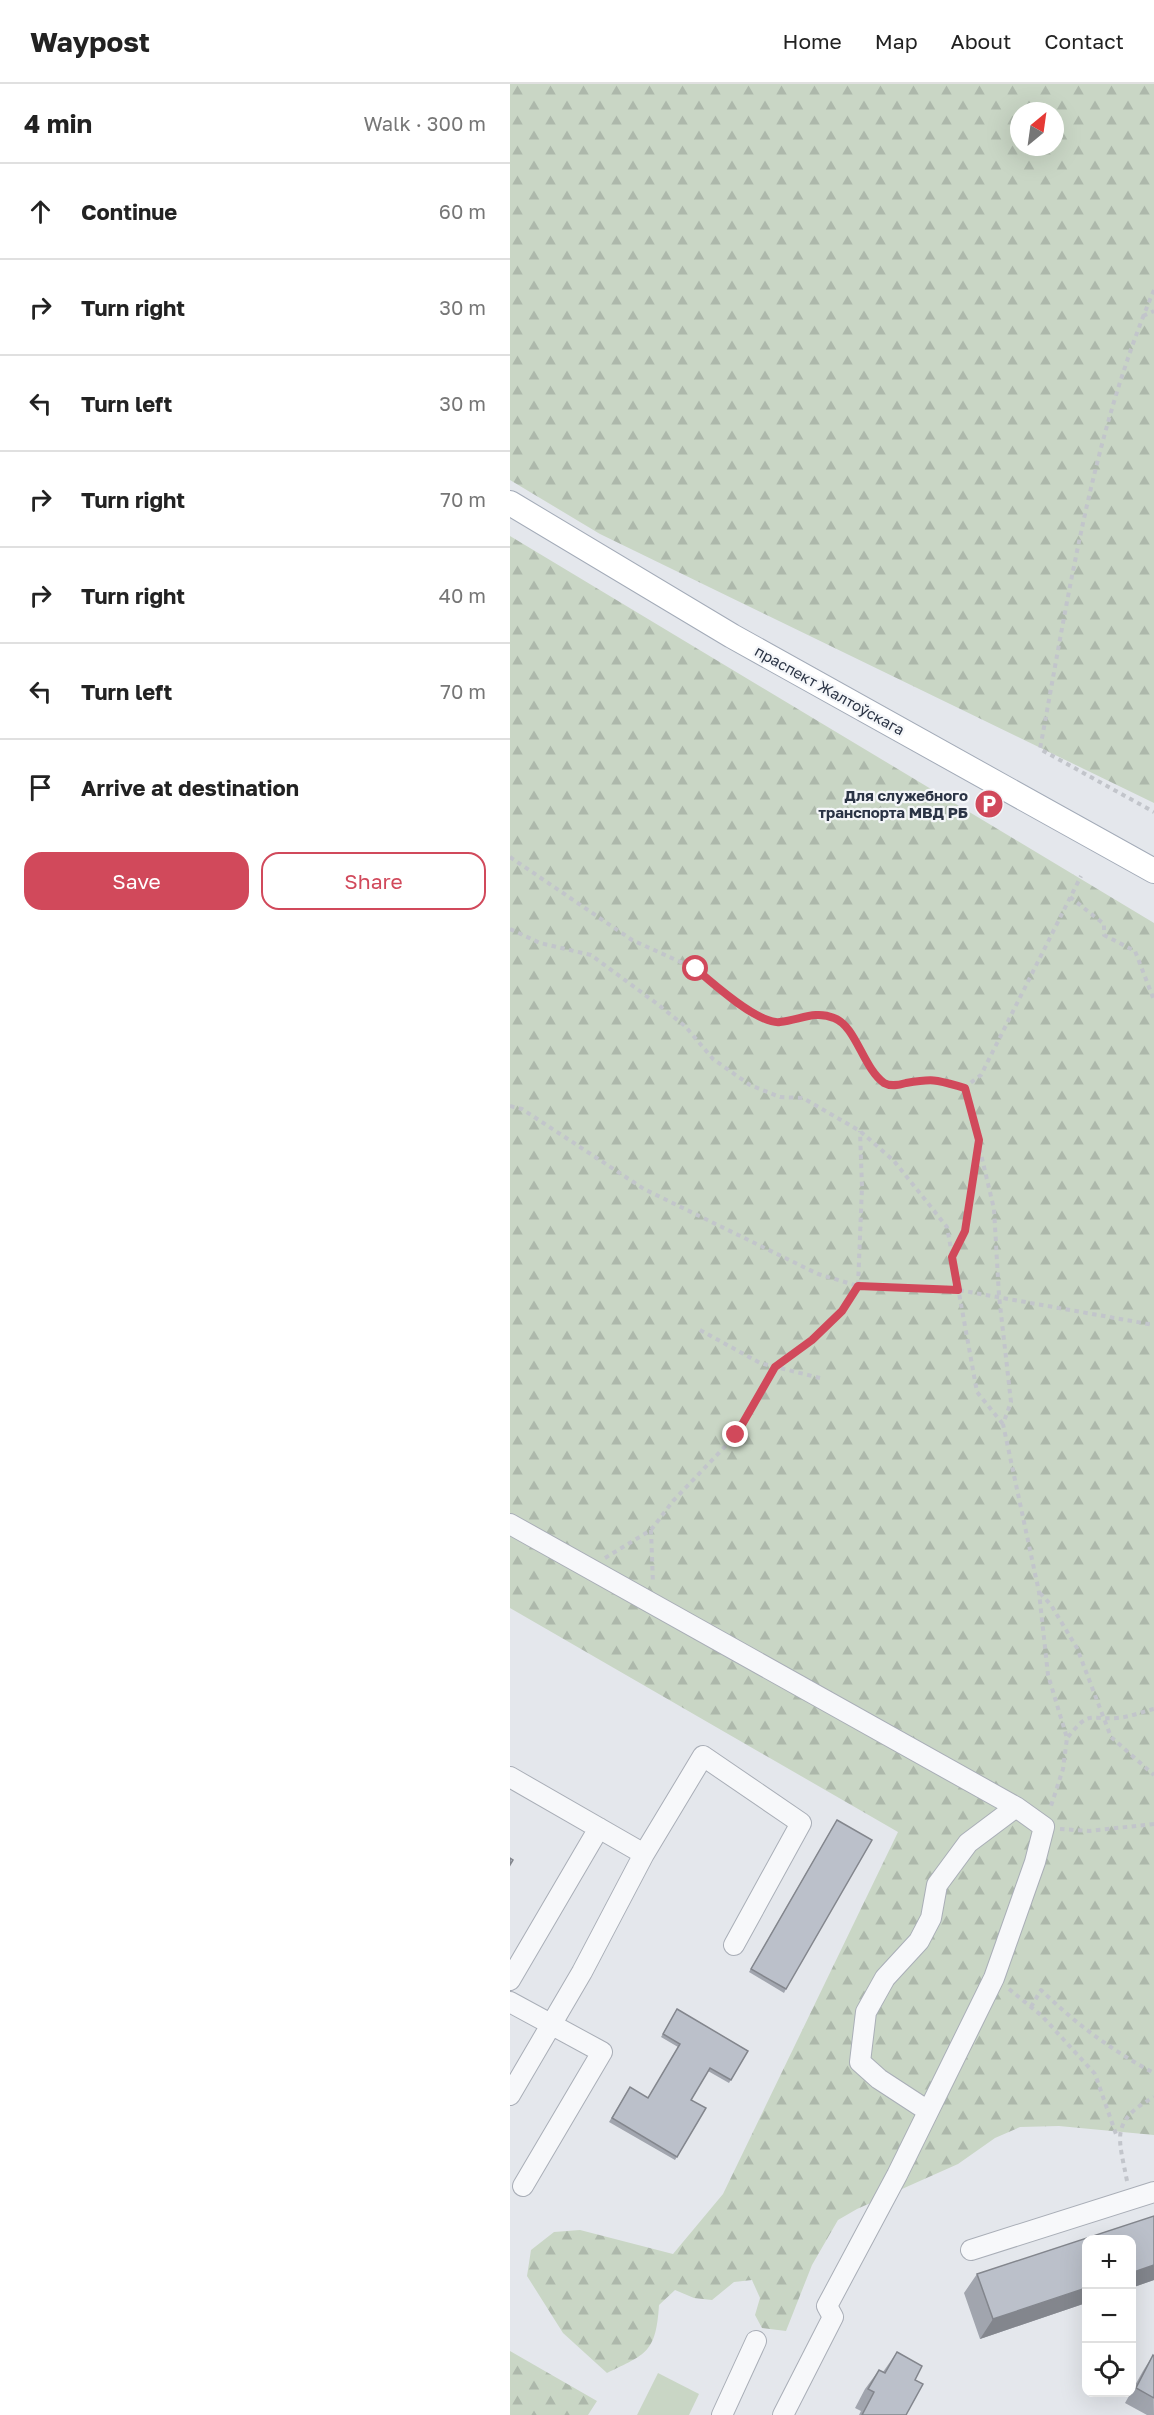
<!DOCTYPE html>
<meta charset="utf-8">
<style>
:root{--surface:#fff;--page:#f2f2f2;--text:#222;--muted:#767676;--line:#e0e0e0;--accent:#d1495b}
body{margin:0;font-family:"Golos Text",sans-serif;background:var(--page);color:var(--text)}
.controls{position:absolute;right:18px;bottom:18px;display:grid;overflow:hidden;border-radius:12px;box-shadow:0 6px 24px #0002}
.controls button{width:54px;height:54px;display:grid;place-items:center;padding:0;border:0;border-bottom:2px solid var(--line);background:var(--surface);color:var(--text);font:30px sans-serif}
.compass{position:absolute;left:500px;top:18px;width:54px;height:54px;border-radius:50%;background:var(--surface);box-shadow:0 6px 24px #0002;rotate:29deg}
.stop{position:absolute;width:18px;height:18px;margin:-14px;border:4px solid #d1495b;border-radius:50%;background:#fff}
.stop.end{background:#d1495b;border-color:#fff;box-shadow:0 2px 6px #0008}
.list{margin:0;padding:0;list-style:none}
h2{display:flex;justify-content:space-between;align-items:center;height:78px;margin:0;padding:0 24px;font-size:26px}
h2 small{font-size:20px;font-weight:400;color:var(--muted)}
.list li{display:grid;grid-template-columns:39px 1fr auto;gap:18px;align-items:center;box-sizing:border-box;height:96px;padding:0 24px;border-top:2px solid var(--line)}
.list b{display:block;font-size:22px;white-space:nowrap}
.list em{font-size:20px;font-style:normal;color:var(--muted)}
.actions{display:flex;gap:12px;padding:18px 24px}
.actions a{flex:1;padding:14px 0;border:2px solid var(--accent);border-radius:18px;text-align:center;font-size:21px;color:var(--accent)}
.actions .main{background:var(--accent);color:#fff}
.icon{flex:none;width:33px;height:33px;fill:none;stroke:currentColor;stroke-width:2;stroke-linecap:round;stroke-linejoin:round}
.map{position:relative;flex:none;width:644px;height:2331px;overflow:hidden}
header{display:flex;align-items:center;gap:36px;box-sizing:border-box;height:84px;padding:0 30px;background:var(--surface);border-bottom:2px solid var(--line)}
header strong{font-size:28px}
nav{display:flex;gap:33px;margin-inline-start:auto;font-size:21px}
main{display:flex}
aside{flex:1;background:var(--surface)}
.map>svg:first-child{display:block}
</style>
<header>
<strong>Waypost</strong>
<nav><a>Home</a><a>Map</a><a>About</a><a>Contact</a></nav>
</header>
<main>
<aside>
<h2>4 min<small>Walk · 300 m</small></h2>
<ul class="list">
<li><svg class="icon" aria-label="ahead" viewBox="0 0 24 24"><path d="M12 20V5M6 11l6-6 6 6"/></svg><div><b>Continue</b></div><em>60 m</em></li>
<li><svg class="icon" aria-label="right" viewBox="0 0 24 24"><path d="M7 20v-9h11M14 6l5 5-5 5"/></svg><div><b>Turn right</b></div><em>30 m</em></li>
<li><svg class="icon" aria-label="left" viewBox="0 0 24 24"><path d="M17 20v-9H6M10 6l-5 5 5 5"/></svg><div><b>Turn left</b></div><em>30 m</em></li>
<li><svg class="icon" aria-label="right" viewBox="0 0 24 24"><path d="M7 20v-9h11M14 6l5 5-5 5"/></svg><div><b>Turn right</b></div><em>70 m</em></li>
<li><svg class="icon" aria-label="right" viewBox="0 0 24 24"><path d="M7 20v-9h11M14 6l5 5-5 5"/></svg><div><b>Turn right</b></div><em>40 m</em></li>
<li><svg class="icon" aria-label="left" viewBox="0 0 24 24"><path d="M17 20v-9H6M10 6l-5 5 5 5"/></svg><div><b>Turn left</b></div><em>70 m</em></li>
<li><svg class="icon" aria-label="arrive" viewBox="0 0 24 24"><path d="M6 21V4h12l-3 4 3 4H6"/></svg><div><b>Arrive at destination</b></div></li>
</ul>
<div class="actions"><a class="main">Save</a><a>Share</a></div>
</aside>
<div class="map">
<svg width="644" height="2331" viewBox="0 0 644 2331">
<defs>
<pattern id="forest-firs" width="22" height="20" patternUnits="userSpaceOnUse" patternTransform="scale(1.5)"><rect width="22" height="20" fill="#c9d6c5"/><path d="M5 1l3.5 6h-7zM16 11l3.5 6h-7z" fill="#adb8ab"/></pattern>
</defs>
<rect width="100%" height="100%" fill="#e4e7ec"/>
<path fill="url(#forest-firs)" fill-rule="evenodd" d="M0,0H644V719L90,450L0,396ZM509,27H545V63H509Z
M0,452L644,839V2051L549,2042L510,2043L485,2054L448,2080L347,2125L328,2136L302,2181L276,2247L252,2244L245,2231L250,2214L242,2196L224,2198L202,2216L184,2214L165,2206L149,2221C146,2269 136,2270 97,2289L53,2249L17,2192L21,2166L44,2148L70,2146L163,2170L213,2110L388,1748L0,1524Z
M0,2267L87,2317L78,2331H0Z"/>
<path fill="#c9d6c5" d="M148,2289L189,2310L179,2331H127Z"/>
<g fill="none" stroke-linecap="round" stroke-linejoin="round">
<g stroke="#a9aeb7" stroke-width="22">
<path id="minor" d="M0,1440L506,1723L534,1743L525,1778L484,1894L387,2091L317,2222L323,2233L273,2331
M0,1693L134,1770L72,1888L0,2011
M134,1770L193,1672L291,1739L224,1861
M0,1896L89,1744
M0,1918L92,1968L13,2102
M418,2027L369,1995L350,1978L356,1928L375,1894L409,1857L421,1834L427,1801L458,1759L506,1723
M461,2166L644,2108
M212,2331L246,2257"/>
</g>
<g stroke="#a3abb8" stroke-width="26">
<path id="major" d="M0,419L222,552L644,787"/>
</g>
<path stroke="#c2c5cb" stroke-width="4" stroke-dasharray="4.5 4.5" stroke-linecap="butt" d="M644,206C582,352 559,509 530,665L644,728
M633,232L644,227
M0,773L122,856L186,885L214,909L255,935L268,939L308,929L327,935L340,947L347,963L373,998L382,1002L425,994L455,1003L471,991L571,792
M560,813L594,840V851L625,867L644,916
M0,845L30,859L81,871L146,919L175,942L203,975L240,1001L270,1013L293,1014L350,1047L384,1077L437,1143L467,1308L493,1340
M455,1003L484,1125L489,1212L501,1318L493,1340L529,1508L538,1591L557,1654L553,1685L540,1725
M0,1022L12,1025L134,1105L308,1190L348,1202L448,1206L644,1241
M442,1173L455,1147L468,1059
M190,1246L250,1279L310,1294
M141,1446L143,1500
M95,1474L141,1446L163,1417L226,1351L265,1283L302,1256L332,1227L348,1202L352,1103L350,1047
M530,1509L541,1521L567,1564L601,1653L644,1691
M558,1653C580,1626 577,1636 607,1634C619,1633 632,1628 644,1625
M550,1745L579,1747L644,1740
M499,1905L532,1932L585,1990L607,2053
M521,1923L531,1906C566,1940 601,1966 644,1989
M617,2097C609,2054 599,2038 644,2013"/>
<use href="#minor" stroke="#f7f8fa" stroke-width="20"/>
<use href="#major" stroke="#fff" stroke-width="24"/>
</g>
<path fill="#a1a5ae" d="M325,1739L276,1905L274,1909L239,1888Z
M167,1925L238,1967L219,1999L198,1987L181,2016L196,2024L165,2076L99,2038L120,2003L138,2014L168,1963L151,1953Z
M644,2132V2196L621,2204V2156H576V2219L470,2255L454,2209L467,2190Z
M387,2268L405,2296L396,2331H349L351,2327L345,2324L355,2305L369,2286L373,2288Z
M643,2271L644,2331H637L615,2319L633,2287Z"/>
<path fill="#83868d" d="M644,2181V2196L621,2204V2189Z
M576,2204V2219L470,2255L483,2235Z"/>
<path fill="#bbc0ca" stroke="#83868d" stroke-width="1.5" d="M327,1736L362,1756L276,1905L241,1885Z
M0,1774L3,1776L0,1781Z
M167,1925L238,1967L221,1996L200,1984L181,2016L196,2024L167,2073L102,2034L120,2003L138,2014L170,1960L153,1950Z
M644,2132V2181L621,2189V2156H576V2204L483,2235L467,2190Z
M387,2268L412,2282L405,2296L413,2300L396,2331H352L364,2308L358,2305L369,2286L375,2289Z
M643,2271L644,2272V2314L626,2304Z"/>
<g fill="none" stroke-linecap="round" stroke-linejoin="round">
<path stroke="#d1495b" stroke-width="8" d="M186,885C202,899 249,941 270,938C290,936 305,926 324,934C346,942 353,984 374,999C381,1003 389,1001 396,999C425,994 427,996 455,1004L469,1056L455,1147L442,1173L448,1206L348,1202L332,1227L302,1256L265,1283L226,1351"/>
</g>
<defs>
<g id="parking-disc" transform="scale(1.5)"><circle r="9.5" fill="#d1495b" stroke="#f4f6f9"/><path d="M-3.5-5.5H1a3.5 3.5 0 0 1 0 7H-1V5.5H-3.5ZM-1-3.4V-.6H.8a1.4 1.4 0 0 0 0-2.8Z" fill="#fff"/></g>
</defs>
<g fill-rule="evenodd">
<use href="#parking-disc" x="479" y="720"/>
</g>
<g text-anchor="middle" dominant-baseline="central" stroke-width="4.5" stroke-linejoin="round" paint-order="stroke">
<g font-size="15" fill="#2b3445" stroke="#f4f6f9">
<text transform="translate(320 606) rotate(29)">праспект Жалтоўскага</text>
</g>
<g font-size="15" font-weight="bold" fill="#2b3445" stroke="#f4f6f9" text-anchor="end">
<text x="458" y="711">Для служебного<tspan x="458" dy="17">транспорта МВД РБ</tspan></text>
</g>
</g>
</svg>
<div class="controls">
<button>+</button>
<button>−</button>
<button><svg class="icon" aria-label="locate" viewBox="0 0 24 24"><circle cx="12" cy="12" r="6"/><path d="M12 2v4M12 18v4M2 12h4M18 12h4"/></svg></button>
</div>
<svg class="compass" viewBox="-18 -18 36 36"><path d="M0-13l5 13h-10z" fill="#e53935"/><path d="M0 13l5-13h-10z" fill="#767676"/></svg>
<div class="stop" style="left:186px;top:885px"></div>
<div class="stop end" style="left:226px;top:1351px"></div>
</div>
</main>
